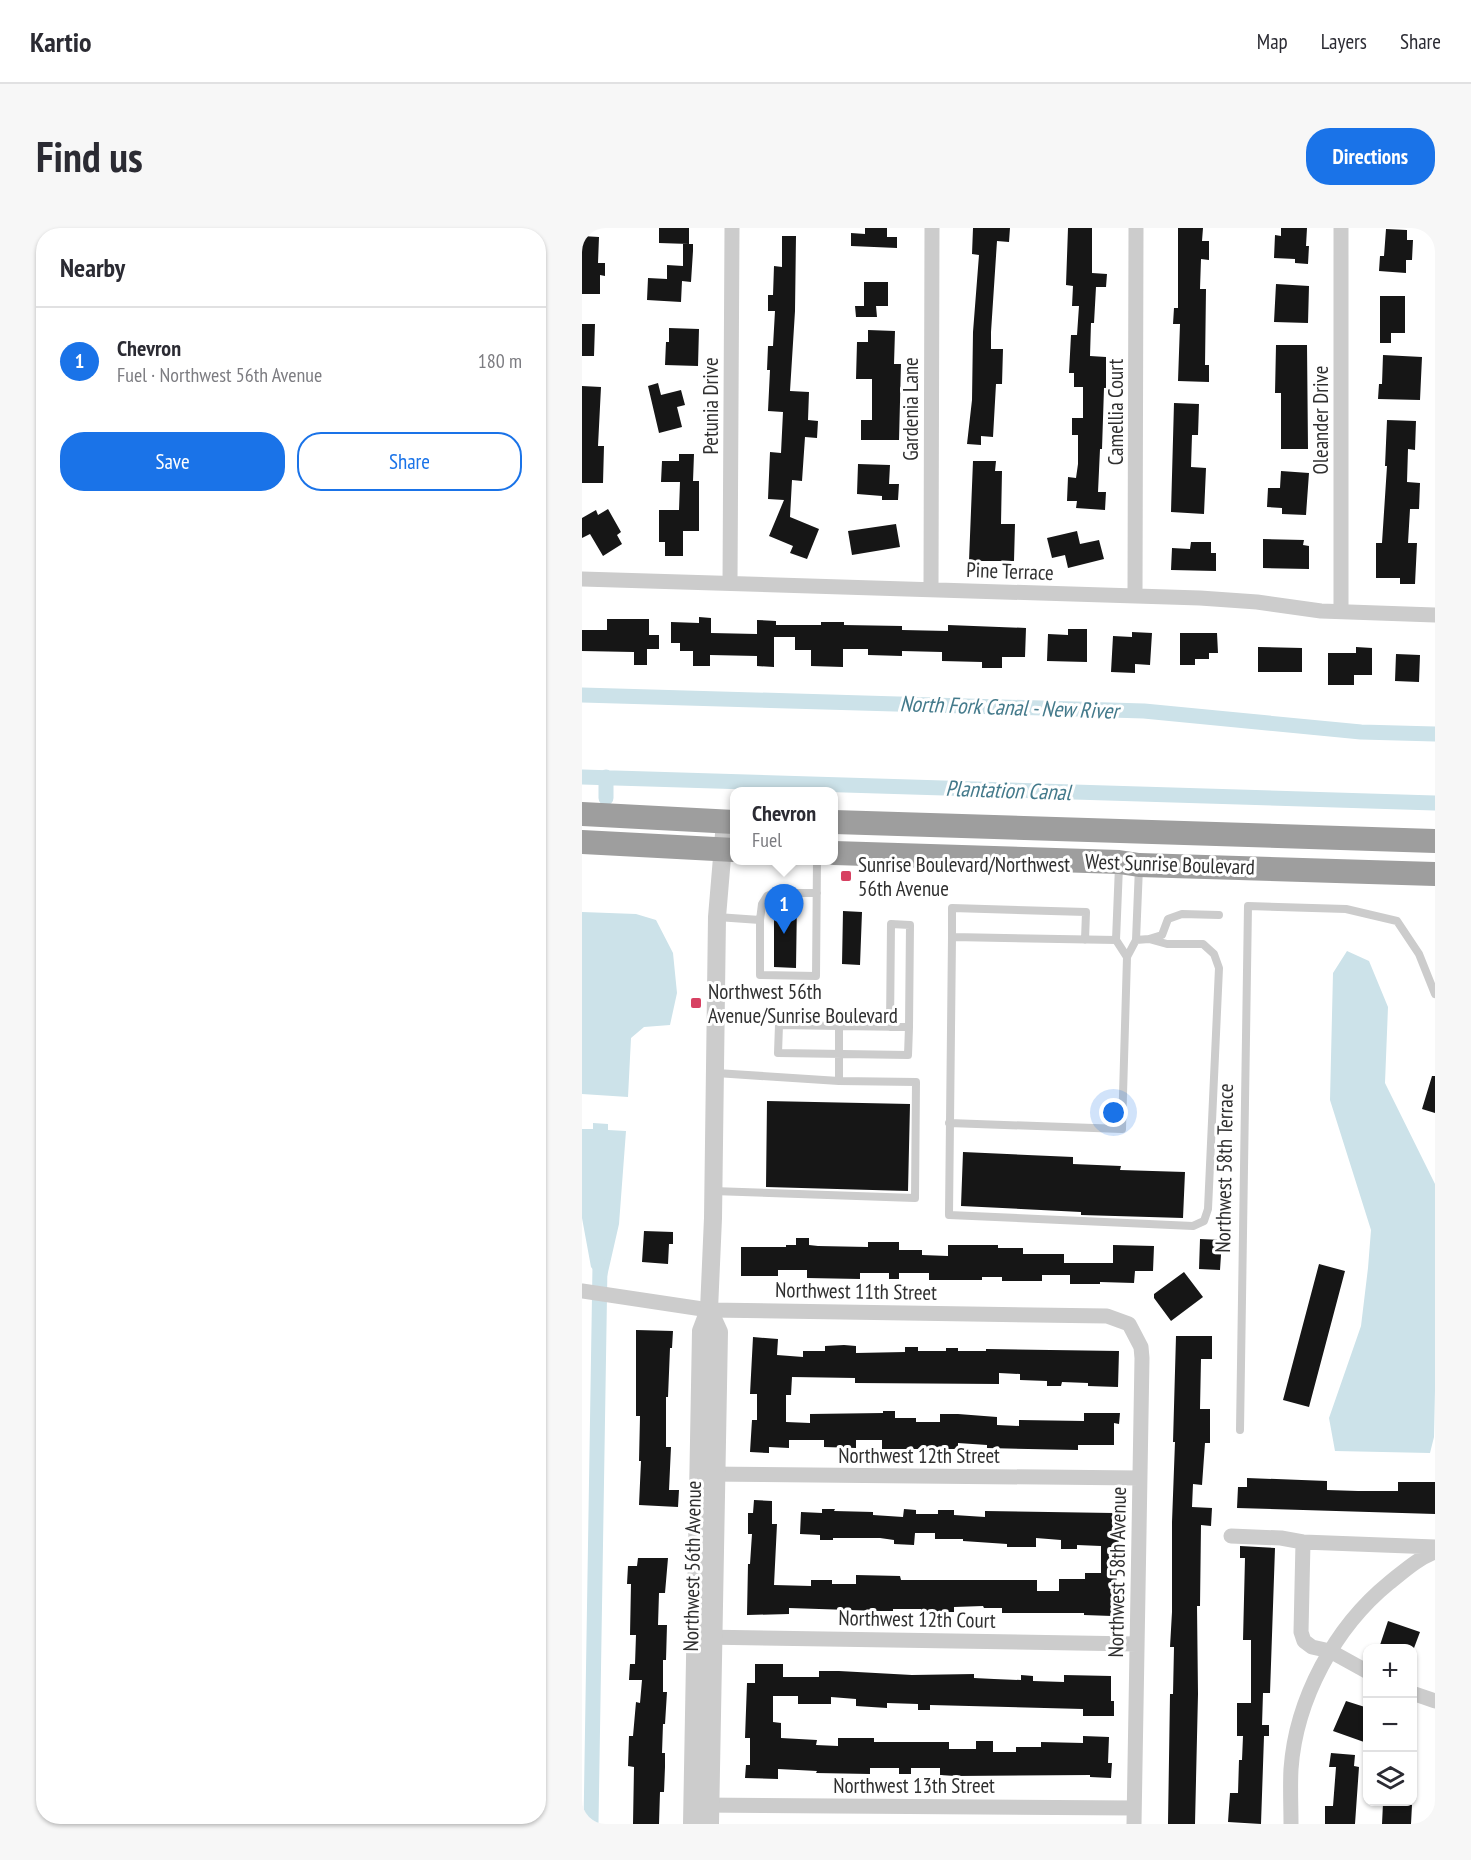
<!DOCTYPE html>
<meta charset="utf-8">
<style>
:root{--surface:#fff;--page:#f7f7f7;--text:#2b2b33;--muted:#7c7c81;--line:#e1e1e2;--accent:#1a73e8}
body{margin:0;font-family:"PT Sans Narrow",sans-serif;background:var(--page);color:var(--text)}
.controls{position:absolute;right:18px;bottom:18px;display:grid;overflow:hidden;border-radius:12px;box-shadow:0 2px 4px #0004}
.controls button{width:54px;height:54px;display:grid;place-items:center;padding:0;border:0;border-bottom:2px solid var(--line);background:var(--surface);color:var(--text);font:30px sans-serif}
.you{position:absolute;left:532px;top:885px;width:21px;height:21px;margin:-15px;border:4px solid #fff;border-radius:50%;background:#1a73e8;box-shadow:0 0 0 9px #1a73e833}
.badge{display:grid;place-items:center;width:39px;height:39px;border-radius:50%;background:var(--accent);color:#fff;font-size:20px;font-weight:700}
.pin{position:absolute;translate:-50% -50px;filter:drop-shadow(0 2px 3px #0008)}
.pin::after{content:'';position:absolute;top:32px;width:21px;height:18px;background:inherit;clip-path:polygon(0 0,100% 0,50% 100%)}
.popup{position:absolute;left:148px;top:559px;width:108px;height:78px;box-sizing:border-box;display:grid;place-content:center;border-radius:12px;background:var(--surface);filter:drop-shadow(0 2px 4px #0005);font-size:20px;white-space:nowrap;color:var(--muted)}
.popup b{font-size:22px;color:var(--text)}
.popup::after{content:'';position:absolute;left:50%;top:100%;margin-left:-12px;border:12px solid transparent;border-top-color:var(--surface)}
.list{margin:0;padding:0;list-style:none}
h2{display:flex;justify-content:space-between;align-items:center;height:78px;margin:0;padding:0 24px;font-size:26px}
h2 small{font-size:20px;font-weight:400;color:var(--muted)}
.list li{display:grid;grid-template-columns:39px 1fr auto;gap:18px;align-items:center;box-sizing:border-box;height:108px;padding:0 24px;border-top:2px solid var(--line)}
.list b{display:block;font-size:22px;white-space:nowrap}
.list p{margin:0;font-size:20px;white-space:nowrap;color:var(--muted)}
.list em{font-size:20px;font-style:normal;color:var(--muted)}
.actions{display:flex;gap:12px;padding:18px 24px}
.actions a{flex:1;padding:14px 0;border:2px solid var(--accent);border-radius:24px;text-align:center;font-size:21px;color:var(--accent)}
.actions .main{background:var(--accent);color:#fff}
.icon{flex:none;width:33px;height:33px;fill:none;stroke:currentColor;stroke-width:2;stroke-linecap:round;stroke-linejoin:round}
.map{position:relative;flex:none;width:853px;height:1596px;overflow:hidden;border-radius:24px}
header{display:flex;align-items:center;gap:36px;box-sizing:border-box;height:84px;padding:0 30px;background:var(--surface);border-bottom:2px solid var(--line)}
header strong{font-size:28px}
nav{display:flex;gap:33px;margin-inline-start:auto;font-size:21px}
.intro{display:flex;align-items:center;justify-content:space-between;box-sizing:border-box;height:144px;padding:0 36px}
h1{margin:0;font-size:42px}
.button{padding:15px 27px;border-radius:24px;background:var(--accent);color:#fff;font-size:21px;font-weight:700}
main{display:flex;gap:36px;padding:0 36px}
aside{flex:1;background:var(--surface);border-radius:24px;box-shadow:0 2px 4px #0004}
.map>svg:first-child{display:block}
</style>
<header>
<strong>Kartio</strong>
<nav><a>Map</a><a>Layers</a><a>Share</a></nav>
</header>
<div class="intro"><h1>Find us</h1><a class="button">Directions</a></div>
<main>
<aside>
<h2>Nearby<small></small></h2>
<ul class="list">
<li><span class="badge">1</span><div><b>Chevron</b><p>Fuel · Northwest 56th Avenue</p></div><em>180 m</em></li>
</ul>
<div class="actions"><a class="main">Save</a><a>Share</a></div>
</aside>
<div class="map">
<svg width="853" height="1596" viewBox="0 0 853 1596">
<rect width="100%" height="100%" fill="#fff"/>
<path fill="#cce2e9" d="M0,684L54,686L74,692L91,725L95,765L88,797L62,799L49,810L46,869L0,866Z
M765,723L787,733L806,779L803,855L853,956V1162L852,1209L848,1225L753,1223L747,1190L779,1098L786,1040L789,1002L748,872L751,745Z
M11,895L26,896V902L44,903L37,996L24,1053L20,1056L16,1055L13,1052V1044L9,1039L0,990V901H11Z"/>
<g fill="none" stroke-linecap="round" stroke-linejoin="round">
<path stroke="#cce2e9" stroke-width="15" d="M0,467L562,483L779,504L853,506
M0,549L853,575
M24,570V549
M9,1596L18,1037"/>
</g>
<path fill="#161616" d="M77,0H107V16L77,15Z
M283,0H305V9H315V20L269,18V5L283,6Z
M391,0H428L427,14L415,13L409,104V121H421L420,156H414L411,209L399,208V217L385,216L390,172L391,104L397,27L390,26Z
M486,0H510V45L525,46L524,59H514L512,95H509L508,128L524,129V160H522L520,221H518L516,264H524L523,282L494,280L495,273H485L486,249L494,250L496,236V207H490V190H501V159H492V145H487L489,107H495L497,78H490L491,58L484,57Z
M596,0H621L620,13H627V32L619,31L618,61H624L623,137H627V154L596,153L598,96H591L592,80H596Z
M699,0H725L724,18H727L726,36L713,35V31L692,30L693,7L699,8Z
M804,1L825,2V12H831L830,32H824V45L797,43L798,28H802Z
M0,8L17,9L16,35H23V48L18,47V66H0Z
M200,8H214L213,83L208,163L227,164L226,192L236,193L235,210L223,209L220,253L210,252L208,289L237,301L225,331L208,325L211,318L187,308L202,272L186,271L188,224L199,225L201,184L186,183L188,142H185L186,118H191L193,83H186V67H191L192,38L200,39Z
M101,16H111V23L109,54L100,53L99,74L65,72L66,50L85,51V37L101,38Z
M282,54H306V78H294L295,89H274L273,78H282Z
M694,56L727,58L726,95L692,94Z
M798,68H823V105H809V115H798Z
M0,96H13L12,128H0Z
M87,100L117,101L116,138L83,137L84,114H87Z
M286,102L313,103L312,136H319L317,212H279V192H290V151H274L275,114H286Z
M694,117H725L726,221H699V165H693Z
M801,127L840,129L838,172L796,171L797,156H800Z
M76,155L79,167L99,162L103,177L95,179L100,199L77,205L66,158Z
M0,158L19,159L16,218H22L21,255H0Z
M592,175L617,176L616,207H610L609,239L624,240L622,286L589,284Z
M805,192L834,193L833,222L826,221L825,254L838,255L837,281H828L826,315H835L833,356H818V350H794V315H800L805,238H803Z
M97,226H112L111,253H117V303H101V328H83V314H77V282H97L98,254H79L80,233H97Z
M391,233H414L413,243H420L419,296H433L432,333H387Z
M276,236L308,237L307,256H317L316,272H300V268L275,266Z
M699,243L727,245L724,287L700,286V280L685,279L686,260H698Z
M26,281L39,304L35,307L40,316L21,328L8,306L0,310V290L14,282L16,287Z
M314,296L318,319L270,327L266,303Z
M495,303L498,316L517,312L522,331L486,340L483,327L470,330L465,310Z
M681,311L722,312L721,317L727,318V341L681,340Z
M609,314H629V325H634V343L589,342L590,320L608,321Z
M117,389L129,390V405L175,406V392L194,393V397H239V394H262V397L320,398V402L366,403V397L444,400L443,429H420V440H400V434L360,433V424L320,423V428L286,427V421H261V439L229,438V422H213V409H192V439L175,438V428L128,427V438H111V423H98V415H89V394L117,395Z
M25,391H67V407H77V421H65V437H52V424L0,423V402H25Z
M486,401H505V434L465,433L466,406L486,407Z
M550,404L570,405L568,437L553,436V445L529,444L531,408L550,409Z
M598,405H635L636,425H627V431H613V437H598Z
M676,419L720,420V444H676Z
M774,419L790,420V447H772V457H746V425H774Z
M814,426L838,427L837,454L813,453Z
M192,672H215L214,740L192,739Z
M261,683L280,684L278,737L260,736Z
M850,848H853V885L840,881Z
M185,873L328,876L326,963L184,959Z
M381,924L491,929V936L539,938L538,942L603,944L601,990L499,987V984L379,978Z
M62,1003L91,1004V1016H87L86,1036L60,1034Z
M214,1010H227V1017L236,1018L286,1019V1014H317V1022H340V1027L366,1028V1017H416V1020H441V1026H482V1035H531V1017L572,1018L571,1043H553L552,1055L518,1054V1056H488V1047H460V1053H420V1049H400V1052H347V1045H317V1051H307V1045H278V1051L225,1050V1042H196V1048H159V1019H204V1017H214Z
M618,1011L640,1012L638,1042L617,1041Z
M737,1036L763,1043L727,1179L701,1172Z
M602,1044L621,1069L589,1093L572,1070V1066Z
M54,1102L91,1103L90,1120H88L86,1169H84V1219H89L87,1262H97L96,1279L57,1277L59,1233H57L58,1188H54Z
M594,1108H630V1131H619L618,1181H628V1215H623L620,1257L611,1256L610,1279L630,1280L629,1298L619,1297L618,1378H615L616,1466L613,1596H586L588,1466H591L592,1419H588L590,1384V1294L593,1214H591Z
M171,1109L196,1111L195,1127L221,1129V1123H243V1118L262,1117L274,1118V1125L323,1124V1119H336V1123H364V1120H376V1123H404V1121L537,1123L536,1159L506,1158V1155L480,1154L479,1158H465V1153L438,1152V1146L417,1145V1156L273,1155V1150L210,1149L209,1167H204V1194L228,1195V1186L301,1185V1183H313V1190H334V1194H358V1186H376L415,1189V1197L437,1198V1192L502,1193V1185H538L537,1196L532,1195V1217H496V1222L405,1220V1217L376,1215V1221H300V1212H274V1220L242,1219V1212H207V1220L187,1219V1225L168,1224L170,1192H175V1166H168Z
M665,1250L745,1253V1262L776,1263H816V1254H853V1286L655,1280L656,1259H665Z
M172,1272L190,1273V1296H195L192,1357L229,1358V1352H250V1356H274V1347L318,1348L319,1352H455V1363H477V1351H503V1345H519V1318L495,1317V1321H479V1312L454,1310V1319H425V1316L381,1313V1311H353V1305H333L332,1317L312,1316V1312L298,1310H251V1312H238V1307L218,1306L219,1284L240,1285V1281H253L252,1283L291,1284V1287L321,1289L322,1281L334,1282V1286H356V1282H372V1287L403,1289V1283L531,1285V1308H537L534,1361H531L530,1388L502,1387V1385H420V1380H402L401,1378L372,1379V1384H339V1381H311V1383H298L207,1380V1386L165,1387L166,1336H168L170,1306H166V1285H171Z
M658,1318L693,1320L688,1465H681L680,1497H687V1508H682L679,1596L646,1594L648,1565H656L657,1532H660L661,1508H655V1475H669V1412H661L663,1330H658Z
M56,1330H86L83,1365H77L76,1397H85L84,1432H81V1464H85L83,1496H81L80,1525H83V1539L82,1564H78L77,1596H51L52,1539L46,1538L47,1508H51L54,1474L58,1475L60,1452H47L48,1436H53L54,1407H48L49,1356H45L46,1338H55Z
M806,1393L838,1404L832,1420H797Z
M173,1436H201V1449H237V1443H257L330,1447L392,1446V1450L412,1451L439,1452V1447L451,1448V1453L482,1454V1447L529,1448V1473H532V1488H501V1481L348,1477V1482H336V1476L305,1475V1480L274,1478V1471L249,1469V1476H216V1468H191V1494L199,1495V1510L235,1512L234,1517L256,1518V1510H292V1514H367V1521H394V1513H411V1524H434V1519H459V1514L501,1515V1508L527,1509L526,1535H530L529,1550L508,1549V1547L373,1548L358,1547V1540H329V1546H317V1540H288V1546L234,1545L235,1543L196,1541V1551L163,1550L164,1537H168V1510H163L165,1455H173Z
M764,1473L786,1480V1505L782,1514L751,1503Z
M749,1525L773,1527L772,1538L777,1539L773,1596H743V1578H751L754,1539H747Z
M801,1575L830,1577L829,1596H800Z"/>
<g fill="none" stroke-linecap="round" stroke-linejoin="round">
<path stroke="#ccc" stroke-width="8" d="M235,665H192L185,668L180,676L178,692V747L234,748L235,632
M135,689L178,692
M370,709V680L504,684L503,712
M534,712L370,709L367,987L611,998L622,993L626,981L637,740L632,726L621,716H585L567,711
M554,712L567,711L580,707L586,691L600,686L637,687
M545,729L554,712L557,639
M257,798L197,797L196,825L326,827L327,799
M257,853V798L327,799L328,697L309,696L308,799
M367,895L540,901L545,729L534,712L537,638
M131,963L333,970L334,854L257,853L134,845
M658,1202L666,678L764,681L815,693L837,726L853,766"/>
<path stroke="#ccc" stroke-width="15" d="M0,351L618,370L675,374L739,383L853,387
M148,355L150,0
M349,361L350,0
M553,368L554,0
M759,383V0
M0,1063L127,1082L525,1088L547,1096L559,1119L560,1130L552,1596
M123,1246L558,1250
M649,1308L699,1310L721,1314L853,1319
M721,1314L719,1404L722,1413L730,1419L748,1423L786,1444
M120,1409L555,1416
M830,1465L853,1473
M117,1577L552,1580
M709,1596C709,1578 708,1559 709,1541C714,1471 753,1399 807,1355C821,1344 836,1330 853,1324"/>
<path stroke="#ccc" stroke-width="18" d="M127,1082L137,1104L128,1596
M110,1596L119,1103L127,1082L131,990L135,689L143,594"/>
<path stroke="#9e9e9e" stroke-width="24" d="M0,586L152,594
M252,594L853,613
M0,614L152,622
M252,625L537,634L557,637L853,646"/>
</g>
<g fill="#d74162" stroke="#fff" stroke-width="2">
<rect x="258" y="642" width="12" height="12" rx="3"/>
<rect x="108" y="769" width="12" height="12" rx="3"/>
</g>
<g text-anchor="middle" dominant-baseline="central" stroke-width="6" stroke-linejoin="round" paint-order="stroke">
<g font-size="21" fill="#2f2f2f" stroke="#fff">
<text transform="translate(128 178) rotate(-90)">Petunia Drive</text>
<text transform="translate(328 181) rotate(-90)">Gardenia Lane</text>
<text transform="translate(533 184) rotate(-90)">Camellia Court</text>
<text transform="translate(738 192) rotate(-90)">Oleander Drive</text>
<text transform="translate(428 343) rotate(2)">Pine Terrace</text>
<text transform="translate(588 636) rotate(2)">West Sunrise Boulevard</text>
<text transform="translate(642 940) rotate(-89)">Northwest 58th Terrace</text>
<text transform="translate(274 1063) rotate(1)">Northwest 11th Street</text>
<text x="337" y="1227">Northwest 12th Street</text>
<text transform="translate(110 1338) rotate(-89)">Northwest 56th Avenue</text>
<text transform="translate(535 1344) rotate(-89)">Northwest 58th Avenue</text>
<text transform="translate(335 1391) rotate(1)">Northwest 12th Court</text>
<text x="332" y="1557">Northwest 13th Street</text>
</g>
<g font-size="21" fill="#2f2f2f" stroke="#fff" text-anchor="start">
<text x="276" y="636">Sunrise Boulevard/Northwest<tspan x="276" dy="24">56th Avenue</tspan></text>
<text x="126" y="763">Northwest 56th<tspan x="126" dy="24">Avenue/Sunrise Boulevard</tspan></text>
</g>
<g font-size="22" font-style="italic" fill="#447a8b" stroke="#fff">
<text transform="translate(427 479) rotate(2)">North Fork Canal - New River</text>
<text transform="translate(426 562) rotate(2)">Plantation Canal</text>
</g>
</g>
</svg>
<div class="controls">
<button>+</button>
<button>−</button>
<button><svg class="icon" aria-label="layers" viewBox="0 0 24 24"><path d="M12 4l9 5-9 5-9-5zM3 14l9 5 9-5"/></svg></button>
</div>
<div class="you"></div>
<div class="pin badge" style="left:202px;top:706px">1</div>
<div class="popup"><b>Chevron</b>Fuel</div>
</div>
</main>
